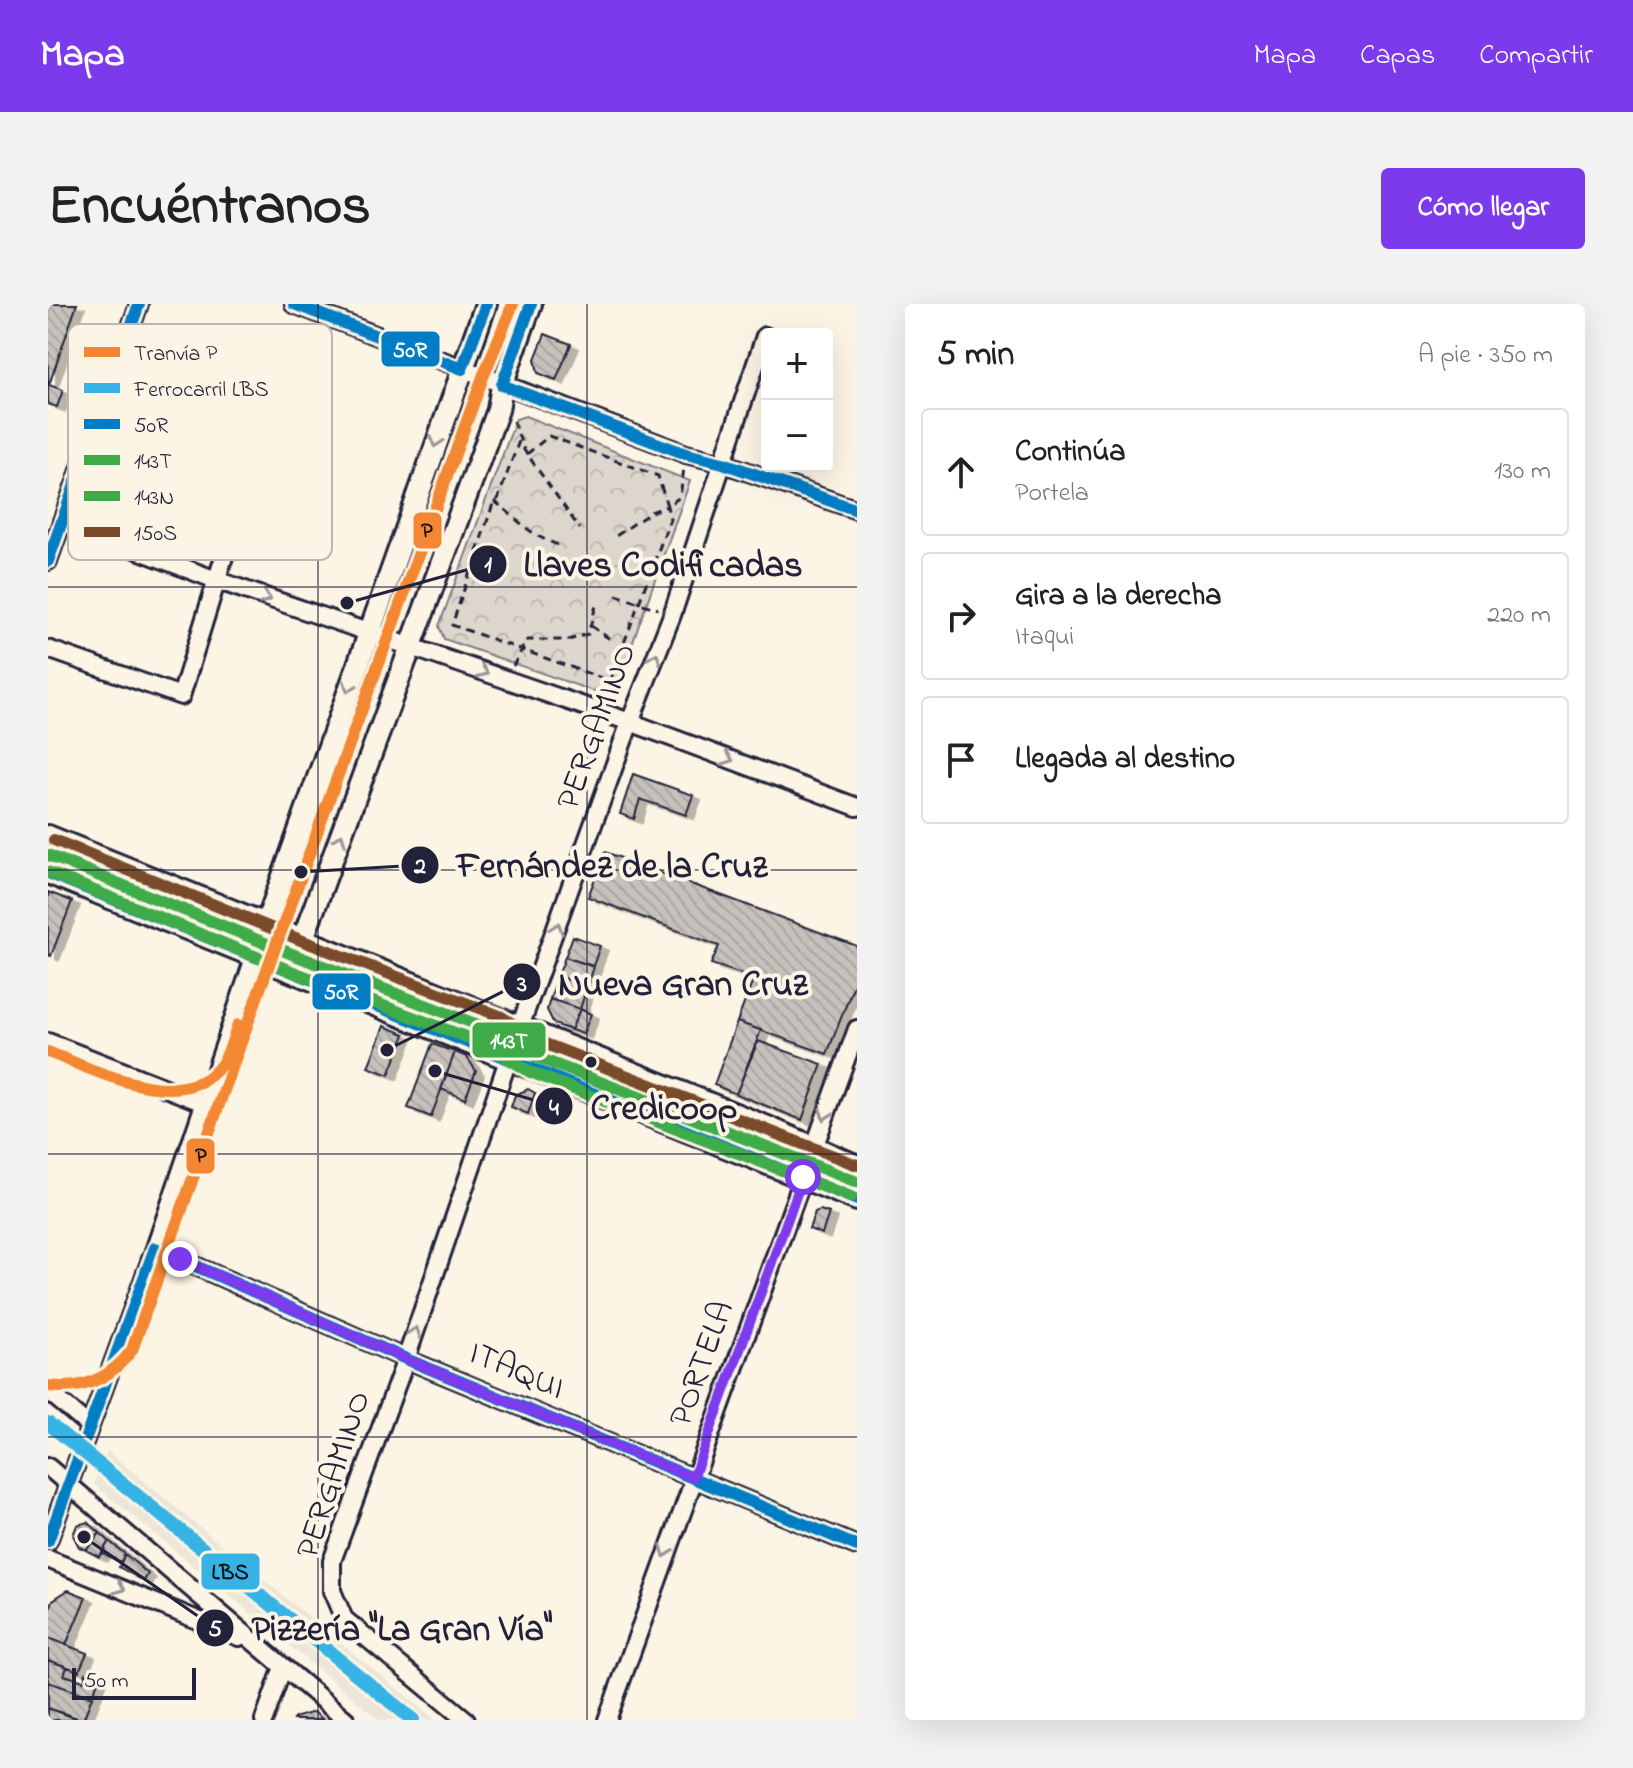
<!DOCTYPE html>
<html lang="es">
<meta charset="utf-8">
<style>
:root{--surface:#fff;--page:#f2f2f2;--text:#222;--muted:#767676;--line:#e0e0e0;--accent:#7c3aed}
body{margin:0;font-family:"Indie Flower",sans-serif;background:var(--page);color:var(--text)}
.controls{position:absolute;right:24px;top:24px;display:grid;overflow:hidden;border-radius:8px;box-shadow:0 8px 32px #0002}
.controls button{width:72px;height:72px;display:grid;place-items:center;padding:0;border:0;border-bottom:2px solid var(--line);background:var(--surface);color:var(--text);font:40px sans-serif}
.scale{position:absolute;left:24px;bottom:20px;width:124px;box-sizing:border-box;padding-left:8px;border:4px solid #22223b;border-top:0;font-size:22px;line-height:28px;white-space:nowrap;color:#22223b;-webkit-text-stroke:6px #fcf5e5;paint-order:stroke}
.stop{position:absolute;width:24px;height:24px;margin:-18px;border:6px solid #7c3aed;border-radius:50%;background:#fff}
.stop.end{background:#7c3aed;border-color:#fff;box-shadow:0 2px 8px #0008}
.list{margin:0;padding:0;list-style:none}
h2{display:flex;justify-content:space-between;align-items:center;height:104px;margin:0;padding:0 32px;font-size:34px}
h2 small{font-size:26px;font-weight:400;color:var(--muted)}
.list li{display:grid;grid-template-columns:52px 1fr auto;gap:24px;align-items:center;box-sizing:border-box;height:128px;margin:0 16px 16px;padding:0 16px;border:2px solid var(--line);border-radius:8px}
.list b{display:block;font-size:30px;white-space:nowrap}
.list p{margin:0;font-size:26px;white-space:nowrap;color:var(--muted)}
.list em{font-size:26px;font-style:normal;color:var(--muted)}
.icon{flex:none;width:44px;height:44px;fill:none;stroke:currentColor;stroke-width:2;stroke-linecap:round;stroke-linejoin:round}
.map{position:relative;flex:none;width:809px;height:1416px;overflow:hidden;border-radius:8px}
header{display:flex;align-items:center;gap:48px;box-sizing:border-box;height:112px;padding:0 40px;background:var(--accent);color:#fff}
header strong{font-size:38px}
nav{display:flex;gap:44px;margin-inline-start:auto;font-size:28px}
.intro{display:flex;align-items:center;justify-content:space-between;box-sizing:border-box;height:192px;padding:0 48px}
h1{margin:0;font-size:56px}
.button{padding:20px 36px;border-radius:8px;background:var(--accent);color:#fff;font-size:28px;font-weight:700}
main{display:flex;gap:48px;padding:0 48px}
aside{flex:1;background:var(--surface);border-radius:8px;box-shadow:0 8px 32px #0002}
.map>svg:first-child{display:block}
</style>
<header>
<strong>Mapa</strong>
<nav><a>Mapa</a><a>Capas</a><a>Compartir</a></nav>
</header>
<div class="intro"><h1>Encuéntranos</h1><a class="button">Cómo llegar</a></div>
<main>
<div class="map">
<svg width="809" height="1416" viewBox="0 0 809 1416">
<defs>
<pattern id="park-crowns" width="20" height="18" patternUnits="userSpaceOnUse" patternTransform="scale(2)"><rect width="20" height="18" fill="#dcd6cc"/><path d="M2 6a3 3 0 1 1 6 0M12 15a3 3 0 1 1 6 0" fill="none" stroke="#bcb7b0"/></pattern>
<pattern id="building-back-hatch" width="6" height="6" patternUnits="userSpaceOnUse" patternTransform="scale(2)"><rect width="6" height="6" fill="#c6c1bb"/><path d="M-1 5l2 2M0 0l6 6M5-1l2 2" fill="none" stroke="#aaa6a2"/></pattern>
<filter id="shadow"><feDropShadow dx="8" dy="4.5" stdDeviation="0" flood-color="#0004"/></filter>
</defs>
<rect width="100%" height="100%" fill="#fcf5e5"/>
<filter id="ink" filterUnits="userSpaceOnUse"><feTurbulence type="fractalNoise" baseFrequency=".0125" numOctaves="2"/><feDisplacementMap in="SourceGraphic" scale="16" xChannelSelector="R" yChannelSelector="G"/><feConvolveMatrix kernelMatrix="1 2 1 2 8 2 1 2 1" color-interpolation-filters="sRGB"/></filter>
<g filter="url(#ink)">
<path fill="#ece5d8" d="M59,1147L244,1299L387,1416H332L46,1180Z"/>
<path fill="url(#park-crowns)" stroke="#7f7c84" stroke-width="2" d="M477,112L642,177L565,394L396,335L391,322L468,115Z"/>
<path fill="url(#building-back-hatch)" stroke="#22223b" stroke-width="2" filter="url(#shadow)" d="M0,0H29L1,81L15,86L9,103L0,100Z
M497,30L523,40L508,76L490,69L487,55Z
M585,470L645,491L638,511L592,495L586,515L572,510Z
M557,548L809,642V673L779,750L689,718L706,674L663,660L671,642L540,593Z
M0,588L24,597L3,652L0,651Z
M525,632L552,642L545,662L517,653Z
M517,653L546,663L539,683L510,672Z
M510,672L539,683L532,705L502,695Z
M502,695L532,705L523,726L506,720L499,706Z
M532,705L543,710L535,730L523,726Z
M689,718L713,726L688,790L666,781Z
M336,722L357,730L341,771L320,763Z
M710,737L774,760L754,816L688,790Z
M384,740L407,748L383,813L360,804Z
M407,748L419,753L428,767L417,795L393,785Z
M480,785L487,789L480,810L463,803L467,791Z
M772,906L781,909L774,930L761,925L767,908Z
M40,1218L52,1229L38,1246L31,1243L25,1231L29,1221Z
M52,1229L61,1237L51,1253L38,1246Z
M61,1237L77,1250L73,1258L54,1249Z
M77,1250L100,1270L96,1277L71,1263Z
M20,1286L38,1293L18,1341L0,1334V1310L5,1296Z
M0,1334L39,1349L31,1367L0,1356Z
M0,1356L19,1363L16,1371L36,1377L38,1369L51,1374L44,1393L0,1378Z
M0,1378L44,1393L35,1416L0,1404Z
M0,1404L33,1416H0Z
M266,1408L275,1416H245L246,1414Z"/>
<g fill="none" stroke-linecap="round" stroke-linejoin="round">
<g stroke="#22223b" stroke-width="22">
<path id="minor" d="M246,0L638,150L675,159L809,206
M14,217L168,276L582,418L809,503
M0,257L91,0
M0,345L133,392L203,165L54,102
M0,551L249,652L446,727L488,753L536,772L809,878
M0,738L156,799
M107,944L358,1055L809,1242
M0,1087L41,1122
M0,1163L298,1416
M0,1237L107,944L207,651
M0,1255L191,1333
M216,1416L235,1363
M418,1416L296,1315L284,1287V1257L358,1055L460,756L582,418L624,311L717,32
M559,1416L809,725"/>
</g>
<g stroke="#22223b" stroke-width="26">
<path id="major" d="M0,532L717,822L809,862
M0,569L809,896
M207,651L438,0
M243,667L450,106L454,81L483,0"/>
</g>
<path stroke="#22223b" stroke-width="3" stroke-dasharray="8 6" stroke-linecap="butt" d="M465,117L476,146L532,225
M471,137L450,195L446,197L404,321L562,377L622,215L619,202L603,208L565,234
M479,150L501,132L610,172L619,202L632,193L636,164
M446,197C471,215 479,231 511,241
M568,291L610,305
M543,322L562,335
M465,362L479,336H521L540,330L549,298
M364,1407L374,1416"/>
<use href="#minor" stroke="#fcf5e5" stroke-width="16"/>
<use href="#major" stroke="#fcf5e5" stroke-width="20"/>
<g stroke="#fcf5e5" stroke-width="18">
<path id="bus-1" d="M246,0L414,65L438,0
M483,0L454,81L638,150L675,159L809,206
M0,257L91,0
M0,569L809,896
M0,1237L107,944L358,1055L809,1242"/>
</g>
<g stroke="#fcf5e5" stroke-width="18">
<path id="bus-2" d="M0,551L249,652L446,727L488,753L809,878"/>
</g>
<g stroke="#fcf5e5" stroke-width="18">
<path id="bus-3" d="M0,568L243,667L439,741L482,768L803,893"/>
</g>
<g stroke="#fcf5e5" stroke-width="18">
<path id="bus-4" d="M6,536L255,637L452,712L495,739L809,861"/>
</g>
<use href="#bus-1" stroke="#007dc5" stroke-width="12"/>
<use href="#bus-2" stroke="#3fab48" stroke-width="12"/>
<use href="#bus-3" stroke="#3fab48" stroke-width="12"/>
<use href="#bus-4" stroke="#7a4b2a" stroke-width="12"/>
<g stroke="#fcf5e5" stroke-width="20">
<path id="rail-1" d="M0,1119L365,1416"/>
</g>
<use href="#rail-1" stroke="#36b3e4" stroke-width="14"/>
<g stroke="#fcf5e5" stroke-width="18">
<path id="tram-1" d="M0,748C44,765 135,812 173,761C182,749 185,734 190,721
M0,1082C35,1087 63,1074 84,1046L212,685L435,73L465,0"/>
</g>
<use href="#tram-1" stroke="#f38733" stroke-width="12"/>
</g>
<defs><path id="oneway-chevron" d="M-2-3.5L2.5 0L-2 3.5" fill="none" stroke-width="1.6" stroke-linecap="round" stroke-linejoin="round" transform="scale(2)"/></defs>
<g stroke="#9a9698">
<use href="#oneway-chevron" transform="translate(388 138) rotate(109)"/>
<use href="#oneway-chevron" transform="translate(218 294) rotate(19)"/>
<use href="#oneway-chevron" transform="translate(607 354) rotate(-69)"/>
<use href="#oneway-chevron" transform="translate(435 368) rotate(20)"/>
<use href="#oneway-chevron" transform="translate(301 383) rotate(110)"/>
<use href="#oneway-chevron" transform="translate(680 455) rotate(20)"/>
<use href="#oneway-chevron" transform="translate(292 535) rotate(-70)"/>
<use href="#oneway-chevron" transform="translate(509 624) rotate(-71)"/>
<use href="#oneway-chevron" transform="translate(777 811) rotate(110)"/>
<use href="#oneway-chevron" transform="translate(367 1028) rotate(-71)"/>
<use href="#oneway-chevron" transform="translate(618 1248) rotate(110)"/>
<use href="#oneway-chevron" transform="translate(72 1284) rotate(22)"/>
</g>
</g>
<g fill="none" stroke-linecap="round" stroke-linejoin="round" filter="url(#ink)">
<path stroke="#7c3aed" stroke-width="10" d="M132,955L358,1055L645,1174L755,873"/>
</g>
<path fill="none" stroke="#22223b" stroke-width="2" stroke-opacity="0.55" d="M270,0V1416M539,0V1416M0,283H809M0,566H809M0,850H809M0,1133H809"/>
<circle fill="#22223b" stroke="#fcf5e5" stroke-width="3" cx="543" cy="758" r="7"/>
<g text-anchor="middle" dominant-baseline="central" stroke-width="8" stroke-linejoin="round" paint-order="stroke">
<g font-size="34" fill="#22223b" stroke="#fcf5e5">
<text transform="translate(550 423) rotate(-70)">PERGAMINO</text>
<text transform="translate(655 1060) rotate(-70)">PORTELA</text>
<text transform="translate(468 1068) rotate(23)">ITAQUI</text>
<text transform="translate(287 1171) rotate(-72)">PERGAMINO</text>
</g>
</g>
<rect x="20" y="20" width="264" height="236" rx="12" fill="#fcf5e5" stroke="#bbb6b2" stroke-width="2"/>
<rect x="36" y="43" width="36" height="10" fill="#f38733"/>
<rect x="36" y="79" width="36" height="10" fill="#36b3e4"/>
<rect x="36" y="115" width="36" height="10" fill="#007dc5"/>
<rect x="36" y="151" width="36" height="10" fill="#3fab48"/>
<rect x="36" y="187" width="36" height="10" fill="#3fab48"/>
<rect x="36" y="223" width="36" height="10" fill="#7a4b2a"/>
<g font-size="22" fill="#22223b">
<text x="86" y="56">Tranvía P</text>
<text x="86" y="92">Ferrocarril LBS</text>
<text x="86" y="128">50R</text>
<text x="86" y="164">143T</text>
<text x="86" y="200">143N</text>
<text x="86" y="236">150S</text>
</g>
<path fill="none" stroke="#22223b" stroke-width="3" d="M299 299L440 260M253 568L372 561M339 746L474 678M387 767L506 802M36 1233L167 1324"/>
<g fill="#22223b" stroke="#fcf5e5" stroke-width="3">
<circle cx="299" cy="299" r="8"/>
<circle cx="253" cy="568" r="8"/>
<circle cx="339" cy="746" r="8"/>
<circle cx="387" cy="767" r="8"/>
<circle cx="36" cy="1233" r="8"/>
<circle cx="440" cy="260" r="20"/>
<circle cx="372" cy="561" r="20"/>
<circle cx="474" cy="678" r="20"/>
<circle cx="506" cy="802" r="20"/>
<circle cx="167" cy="1324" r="20"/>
</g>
<g font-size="24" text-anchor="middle" font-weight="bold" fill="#fff">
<text x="440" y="268">1</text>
<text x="372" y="569">2</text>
<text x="474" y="687">3</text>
<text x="506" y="811">4</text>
<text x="167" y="1332">5</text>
</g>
<g font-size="36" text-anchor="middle" font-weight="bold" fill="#22223b" stroke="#fcf5e5" stroke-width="8" stroke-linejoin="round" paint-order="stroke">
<text x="615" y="272">Llaves Codificadas</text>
<text x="564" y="573">Fernández de la Cruz</text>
<text x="635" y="691">Nueva Gran Cruz</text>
<text x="616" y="815">Credicoop</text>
<text x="354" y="1336">Pizzería "La Gran Vía"</text>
</g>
<g stroke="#fcf5e5" stroke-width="3">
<rect x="332" y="26" width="61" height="38" rx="8" fill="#007dc5"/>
<rect x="364" y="207" width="31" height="39" rx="8" fill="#f38733"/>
<rect x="263" y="668" width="61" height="39" rx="8" fill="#007dc5"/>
<rect x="423" y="717" width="76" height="38" rx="8" fill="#3fab48"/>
<rect x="137" y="833" width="31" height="38" rx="8" fill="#f38733"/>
<rect x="152" y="1248" width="61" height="39" rx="8" fill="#36b3e4"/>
</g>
<g font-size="22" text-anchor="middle" font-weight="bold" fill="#fff">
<text x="362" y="53">50R</text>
<text x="293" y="695">50R</text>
<text x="461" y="744">143T</text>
</g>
<g font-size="22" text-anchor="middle" font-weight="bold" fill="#111">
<text x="379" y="234">P</text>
<text x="153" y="859">P</text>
<text x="182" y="1275">LBS</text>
</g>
</svg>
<div class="controls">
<button>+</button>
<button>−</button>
</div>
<div class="scale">50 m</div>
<div class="stop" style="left:755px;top:873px"></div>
<div class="stop end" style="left:132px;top:955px"></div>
</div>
<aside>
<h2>5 min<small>A pie · 350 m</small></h2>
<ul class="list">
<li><svg class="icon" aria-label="ahead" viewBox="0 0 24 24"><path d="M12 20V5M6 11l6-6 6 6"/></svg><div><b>Continúa</b><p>Portela</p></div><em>130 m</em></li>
<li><svg class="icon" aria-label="right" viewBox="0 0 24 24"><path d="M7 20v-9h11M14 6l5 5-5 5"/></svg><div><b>Gira a la derecha</b><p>Itaqui</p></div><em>220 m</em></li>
<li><svg class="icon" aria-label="arrive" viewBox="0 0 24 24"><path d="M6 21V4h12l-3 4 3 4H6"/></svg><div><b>Llegada al destino</b></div></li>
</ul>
</aside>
</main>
